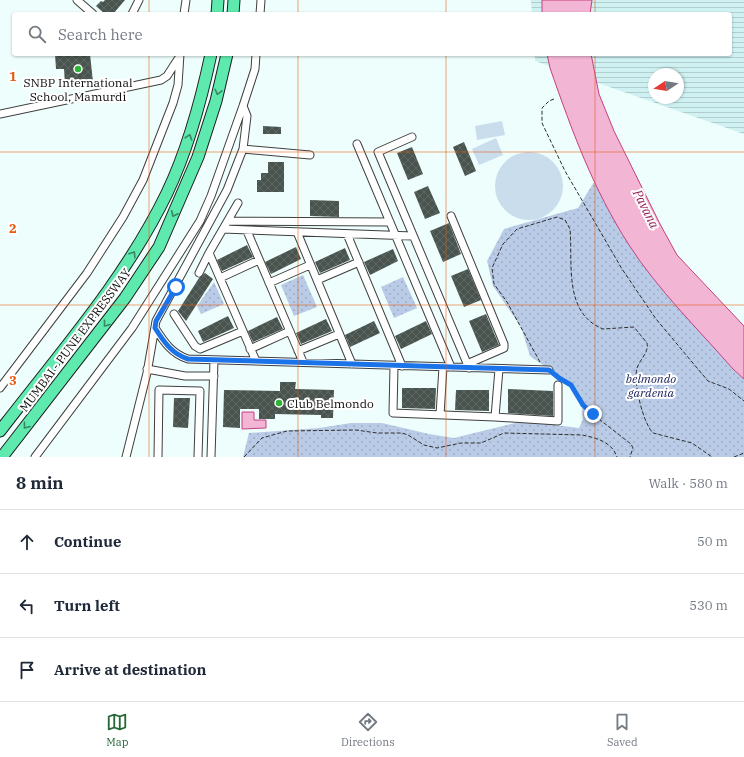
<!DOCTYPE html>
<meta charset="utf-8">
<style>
:root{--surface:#fff;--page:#f6f6f7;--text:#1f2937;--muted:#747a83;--line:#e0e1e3;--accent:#266737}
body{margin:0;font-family:"IBM Plex Serif",serif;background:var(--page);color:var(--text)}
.compass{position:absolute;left:648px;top:68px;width:36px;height:36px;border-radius:50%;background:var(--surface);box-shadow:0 1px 3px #0004;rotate:258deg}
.stop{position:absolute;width:12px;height:12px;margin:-9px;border:3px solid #1a73e8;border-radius:50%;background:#fff}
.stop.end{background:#1a73e8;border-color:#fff;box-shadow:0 1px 4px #0008}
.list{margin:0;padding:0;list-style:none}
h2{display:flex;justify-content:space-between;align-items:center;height:52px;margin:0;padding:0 16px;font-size:17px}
h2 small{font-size:13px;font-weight:400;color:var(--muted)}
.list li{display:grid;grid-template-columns:26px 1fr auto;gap:12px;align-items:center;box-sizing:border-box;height:64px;padding:0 16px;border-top:1px solid var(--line)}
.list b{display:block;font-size:15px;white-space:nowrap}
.list em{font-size:13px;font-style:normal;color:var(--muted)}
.icon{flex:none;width:22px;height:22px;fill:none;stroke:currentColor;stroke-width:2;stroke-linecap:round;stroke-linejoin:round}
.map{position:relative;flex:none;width:744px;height:457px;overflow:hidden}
.search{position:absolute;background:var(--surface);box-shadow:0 1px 3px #0004;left:12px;right:12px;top:12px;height:44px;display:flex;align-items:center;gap:10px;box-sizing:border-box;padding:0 14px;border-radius:4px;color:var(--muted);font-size:15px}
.sheet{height:244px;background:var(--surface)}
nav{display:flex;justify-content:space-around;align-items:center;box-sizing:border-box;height:56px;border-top:1px solid var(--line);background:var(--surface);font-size:11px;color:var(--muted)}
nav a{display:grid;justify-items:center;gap:2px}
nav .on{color:var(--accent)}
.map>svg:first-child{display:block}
</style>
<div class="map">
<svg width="744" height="457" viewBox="0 0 744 457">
<defs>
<pattern id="farmland-rules" width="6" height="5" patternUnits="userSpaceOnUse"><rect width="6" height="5" fill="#cff1f2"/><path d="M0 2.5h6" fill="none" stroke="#b1cdce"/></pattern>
<pattern id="park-dots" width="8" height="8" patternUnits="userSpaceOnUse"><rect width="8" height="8" fill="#b9cbe6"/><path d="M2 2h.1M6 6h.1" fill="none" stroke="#9eadc4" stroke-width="1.8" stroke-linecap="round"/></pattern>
<pattern id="building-cross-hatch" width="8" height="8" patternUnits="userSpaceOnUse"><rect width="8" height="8" fill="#49544f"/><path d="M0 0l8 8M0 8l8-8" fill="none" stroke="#5f6864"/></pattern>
</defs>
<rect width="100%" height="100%" fill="#edfefc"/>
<path fill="url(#farmland-rules)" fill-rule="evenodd" d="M531,0H744V134L535,61V54H730V14H532ZM654,74H678V98H654Z"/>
<path fill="url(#park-dots)" d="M594,182L630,246L660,285L733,369L744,379V457H243L249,433L319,428L351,423H382L429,434L454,438L523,421L579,428L583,419L582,408L571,385L530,356L521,327L493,286L487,261L504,229L578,208Z
M303,275L317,307L294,316L281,285Z
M403,277L417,308L394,318L381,287Z
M214,282L224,304L201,314L197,306Z"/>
<path fill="#cadded" d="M502,121L505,135L477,140L475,126Z
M496,138L503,155L479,165L472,149Z
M495 186a34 34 0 1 1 68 0a34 34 0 1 1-68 0Z"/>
<path fill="#f2b5d4" stroke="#c44181" d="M542,0H592L590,14H542Z
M547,54H591L599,94L614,131L660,224L677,255L744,326V379L733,369C698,329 658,290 629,245C593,189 572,131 550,68Z
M242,412H254V420H266V428L242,429Z"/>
<path fill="url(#building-cross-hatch)" d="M105,0H125L113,14H105L96,6L101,1L103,2Z
M55,54H90L93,82L65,84L64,69H56Z
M263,126L281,127V134H263Z
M464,142L476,171L465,176L453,147Z
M412,147L423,174L408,180L397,153Z
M268,162H284V192H257V180H261V173H268Z
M428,186L440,213L425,219L414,192Z
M310,200L339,201V217L310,216Z
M449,223L461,254L443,262L430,231Z
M247,245L253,257L222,271L217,260Z
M296,247L301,259L271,274L265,262Z
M345,248L350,260L320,273L315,262Z
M393,249L398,261L370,275L364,262Z
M468,269L481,300L464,307L451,276Z
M205,273L213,279L186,321L178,311L199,278Z
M486,314L499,345L482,352L469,321Z
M228,316L234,328L203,342L198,331Z
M277,317L283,329L253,342L248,331Z
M326,319L332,331L301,344L296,333Z
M374,321L380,333L350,347L345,335Z
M426,321L432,334L401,349L395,336Z
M280,382H296L295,389L334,390L333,418H321V415L275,414V419H259V409H240V428L223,427L224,390L280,391Z
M402,388H436L435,409L402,408Z
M508,389L553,391V416L508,413Z
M456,390H489V411L455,410Z
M174,398H190L188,428L173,427Z"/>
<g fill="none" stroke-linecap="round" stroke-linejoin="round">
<g stroke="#3f3f3f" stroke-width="9">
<path id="minor" d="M77,0L93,14
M132,14L139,0
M184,14L186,0
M260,14L261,0
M0,114L161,80L167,76L178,59
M412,137L378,152L469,368
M357,144L451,367
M243,149L310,155
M451,216L504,344V348L467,364
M228,221L390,222
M223,229L413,236
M247,231L303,362
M297,232L352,364
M347,234L402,366
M209,253L256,361
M199,273L209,253L238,203
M220,278L259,260
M317,280L359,262
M269,283L310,265
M174,314L195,346L200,349L243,331
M155,328C164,342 172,354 188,359L549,370
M250,349L290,331
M298,351L339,334
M394,366L393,413L495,417
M147,369L185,376H214
M499,369L495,417L558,421V385
M0,388L87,273L123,217L143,180L173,103L178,85L180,54
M440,415L443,367
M35,457L132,328L200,221L211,196L243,106L255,69L256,54
M126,457L147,373L156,321L227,190L243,149L247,116L243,106
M158,457L159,390L200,391L198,457
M211,457L214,360"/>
</g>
<g stroke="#1d1d1d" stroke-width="13">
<path id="highway" d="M217,14L218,0
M233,14L234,0
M0,431C59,354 125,280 167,193C188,149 201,101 211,54
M2,457L125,298L159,247L198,157L216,101L227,54"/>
</g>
<path stroke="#2e2e2e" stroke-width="1" stroke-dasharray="4 2" stroke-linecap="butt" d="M554,99L549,101L542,108V123L565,171L622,269L656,319L708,381L729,389L744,401
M540,362L507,302L494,284L492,268L503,244L517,229L557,217L565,220L570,229C573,263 563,313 603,329L634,327L647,343C649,353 640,359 637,368C633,382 643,423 653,433L692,443L712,457
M563,380L571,385L586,409L631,444L633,448L630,457
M244,457L262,438L287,431L356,430L377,433H402L408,435L424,445L437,448L461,443H481L504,433L582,435C597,438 612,442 617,457
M734,457L744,453"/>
<use href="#minor" stroke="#fff" stroke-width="7"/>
<use href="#highway" stroke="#5eeaae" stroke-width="11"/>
</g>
<defs><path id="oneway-chevron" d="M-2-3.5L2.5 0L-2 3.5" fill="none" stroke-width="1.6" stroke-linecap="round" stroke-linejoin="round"/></defs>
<g stroke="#398665">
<use href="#oneway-chevron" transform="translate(218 92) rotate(104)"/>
<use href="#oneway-chevron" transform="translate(189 137) rotate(-72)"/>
<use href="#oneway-chevron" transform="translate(174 214) rotate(115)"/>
<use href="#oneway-chevron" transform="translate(133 254) rotate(-57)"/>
<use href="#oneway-chevron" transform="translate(106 324) rotate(128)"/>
<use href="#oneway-chevron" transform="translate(26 426) rotate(128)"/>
</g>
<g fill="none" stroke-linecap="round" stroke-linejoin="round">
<path stroke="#1a73e8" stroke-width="5" d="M176,287L156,321L155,328C164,342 172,354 188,359L549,370L559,378L571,385L583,405L593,414"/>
</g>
<path fill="none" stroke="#e8590c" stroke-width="1" stroke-opacity="0.55" d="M149,0V14M298,0V14M446,0V14M595,0V14M149,54V457M298,54V457M446,54V457M595,54V457M0,152H744M0,305H744"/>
<g fill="#2eb336" stroke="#fff" stroke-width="1.5">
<circle cx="78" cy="69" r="4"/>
<circle cx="279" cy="403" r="4"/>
</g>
<g text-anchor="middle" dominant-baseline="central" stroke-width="4" stroke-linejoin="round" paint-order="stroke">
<g font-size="12" fill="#0c0c0c" stroke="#fff">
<text x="78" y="82">SNBP International<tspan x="78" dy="14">School, Mamurdi</tspan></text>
<text x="287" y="403" text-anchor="start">Club Belmondo</text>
</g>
<g font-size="12" fill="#0c0c0c" stroke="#fff">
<text transform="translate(75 340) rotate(-53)">MUMBAI - PUNE EXPRESSWAY</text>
</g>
<g font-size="12" font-style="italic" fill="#21275f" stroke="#fff">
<text x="651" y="378">belmondo<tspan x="651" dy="14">gardenia</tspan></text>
</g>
<g font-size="13" font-style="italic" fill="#951e54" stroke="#fff">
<text transform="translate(646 209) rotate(63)">Pavana</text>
</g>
</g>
<g font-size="13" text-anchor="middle" font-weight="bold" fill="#e8590c" stroke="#fff" stroke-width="4" stroke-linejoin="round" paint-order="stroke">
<text x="13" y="81">1</text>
<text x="13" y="233">2</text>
<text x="13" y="385">3</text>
</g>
</svg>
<svg class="compass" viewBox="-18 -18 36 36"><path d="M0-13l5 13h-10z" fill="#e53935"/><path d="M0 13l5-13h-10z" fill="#747a83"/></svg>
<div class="stop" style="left:176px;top:287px"></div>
<div class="stop end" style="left:593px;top:414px"></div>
<div class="search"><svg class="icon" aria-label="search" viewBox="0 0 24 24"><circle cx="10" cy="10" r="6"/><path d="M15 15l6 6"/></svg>Search here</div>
</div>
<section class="sheet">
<h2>8 min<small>Walk · 580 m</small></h2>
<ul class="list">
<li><svg class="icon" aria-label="ahead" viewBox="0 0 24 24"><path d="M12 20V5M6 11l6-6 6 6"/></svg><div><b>Continue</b></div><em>50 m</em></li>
<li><svg class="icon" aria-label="left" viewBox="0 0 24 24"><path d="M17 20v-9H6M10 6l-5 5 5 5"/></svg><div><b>Turn left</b></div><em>530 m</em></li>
<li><svg class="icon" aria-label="arrive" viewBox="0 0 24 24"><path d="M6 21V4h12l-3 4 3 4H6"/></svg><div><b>Arrive at destination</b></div></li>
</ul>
</section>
<nav>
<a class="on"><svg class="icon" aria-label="map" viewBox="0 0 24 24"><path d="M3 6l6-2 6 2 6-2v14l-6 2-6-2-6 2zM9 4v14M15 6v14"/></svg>Map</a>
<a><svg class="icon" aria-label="directions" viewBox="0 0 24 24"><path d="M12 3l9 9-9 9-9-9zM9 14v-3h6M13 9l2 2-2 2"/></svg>Directions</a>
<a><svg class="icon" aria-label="saved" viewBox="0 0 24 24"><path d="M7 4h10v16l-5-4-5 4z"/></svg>Saved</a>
</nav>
